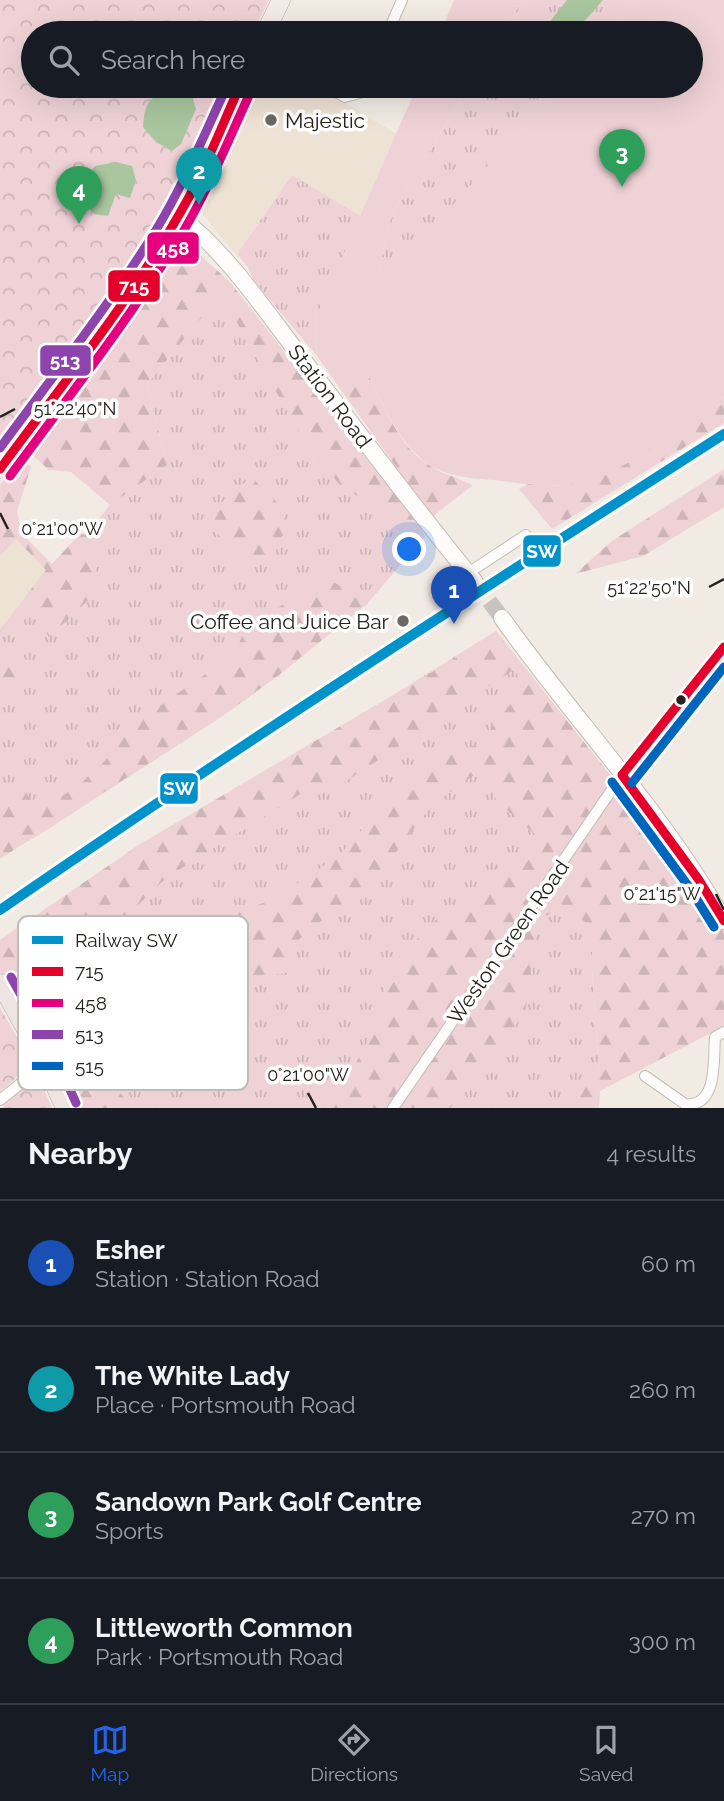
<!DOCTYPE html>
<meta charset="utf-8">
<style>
:root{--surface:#171b24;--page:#242831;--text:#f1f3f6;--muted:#9ea1a6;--line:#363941;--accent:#2563eb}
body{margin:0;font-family:Raleway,sans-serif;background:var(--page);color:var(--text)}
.you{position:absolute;left:410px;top:550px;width:24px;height:24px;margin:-18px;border:5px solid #fff;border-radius:50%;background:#1a73e8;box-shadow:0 0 0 10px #1a73e833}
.badge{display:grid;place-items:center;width:46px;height:46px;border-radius:50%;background:var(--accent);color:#fff;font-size:23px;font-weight:700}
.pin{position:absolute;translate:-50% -58px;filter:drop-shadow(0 2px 4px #0008)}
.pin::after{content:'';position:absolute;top:37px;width:24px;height:21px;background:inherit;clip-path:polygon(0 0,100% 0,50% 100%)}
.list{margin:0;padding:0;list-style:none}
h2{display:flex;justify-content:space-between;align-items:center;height:91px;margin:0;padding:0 28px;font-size:30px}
h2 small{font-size:23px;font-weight:400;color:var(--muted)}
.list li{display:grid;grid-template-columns:46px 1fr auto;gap:21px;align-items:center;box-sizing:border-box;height:126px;padding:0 28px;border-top:2px solid var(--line)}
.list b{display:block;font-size:26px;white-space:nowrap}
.list p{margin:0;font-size:23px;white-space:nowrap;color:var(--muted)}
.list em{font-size:23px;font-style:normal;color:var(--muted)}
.icon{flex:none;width:38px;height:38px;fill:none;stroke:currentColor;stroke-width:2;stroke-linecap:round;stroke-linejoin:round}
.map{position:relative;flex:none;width:724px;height:1108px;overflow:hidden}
.search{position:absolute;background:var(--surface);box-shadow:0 7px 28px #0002;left:21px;right:21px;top:21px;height:77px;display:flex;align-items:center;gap:18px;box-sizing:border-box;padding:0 24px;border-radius:38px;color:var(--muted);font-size:26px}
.sheet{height:595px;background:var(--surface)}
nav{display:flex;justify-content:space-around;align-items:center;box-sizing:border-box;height:98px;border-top:2px solid var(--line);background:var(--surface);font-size:19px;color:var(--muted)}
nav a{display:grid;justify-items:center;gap:4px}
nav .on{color:var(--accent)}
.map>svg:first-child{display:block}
</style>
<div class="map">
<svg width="724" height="1108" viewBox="0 0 724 1108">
<defs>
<pattern id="grass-tufts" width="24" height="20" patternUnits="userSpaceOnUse" patternTransform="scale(1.75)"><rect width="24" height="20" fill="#eed2d6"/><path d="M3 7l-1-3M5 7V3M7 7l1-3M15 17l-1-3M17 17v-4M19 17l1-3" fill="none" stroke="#ccb4b7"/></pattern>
<pattern id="forest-firs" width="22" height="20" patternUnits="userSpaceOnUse" patternTransform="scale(1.75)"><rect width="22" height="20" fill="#eed2d6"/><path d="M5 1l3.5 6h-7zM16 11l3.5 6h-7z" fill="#ccb4b7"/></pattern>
<pattern id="park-crowns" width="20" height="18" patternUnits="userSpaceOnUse" patternTransform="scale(1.75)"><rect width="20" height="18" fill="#eed2d6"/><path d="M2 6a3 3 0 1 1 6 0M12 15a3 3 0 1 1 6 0" fill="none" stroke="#ccb4b7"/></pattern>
</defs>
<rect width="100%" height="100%" fill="#f1ebe4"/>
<path fill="#eee2d4" d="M252,86H317L397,134L361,216L292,175L237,254L232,250L199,210L198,203Z
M16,539L47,570L0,629V556Z"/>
<path fill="url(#grass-tufts)" d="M523,0H636L607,33H502Z
M469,86H560L385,281L378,274L390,221L404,192Z
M292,175L361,216L315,319L317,356L254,281L248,267L237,254Z
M221,293L399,523L414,549L367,604L279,675L221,717L39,835L0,856V629L47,570L81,533L85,535L110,505L167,465L147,384Z
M496,631L613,779L592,837V970L599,1072V1108H71L45,1048L0,971V940Z"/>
<path fill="url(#forest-firs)" d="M189,245L230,282L419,525L425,537L414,549L399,523L339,484L305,443L221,294L147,384L167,465L110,505L71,472L49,470L27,450L164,264L178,248Z
M364,364C378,394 394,436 419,458C434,471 455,477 473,485L432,517L341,390Z
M724,397V423L552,529L519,489L530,483L557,486L611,471Z
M20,458L31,467L17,511L21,533L52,564L81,533L84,535L91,528L99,590L49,637L24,598L46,570L16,539L0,556V485Z
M724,469V507L643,556L575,574L612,541Z
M253,479L283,508L284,534L264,559L236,558L214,529V511L235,488Z
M323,576L368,602L279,675L221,717L0,859V780L24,788L34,808L59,798L79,785L105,761L128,728L233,655L245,631Z
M496,631L613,779L724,928V1026L600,1091L599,1108H575L576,1090L599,1071L592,970V928L569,908L538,918L525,1013L450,1108H326L342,1089L379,1020L387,969L442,914L532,858L535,834L496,801L485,767L431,806L381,872L292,945L291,972L251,979L235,953L219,935L225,917L274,899L340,855L401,785L448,755L478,744L523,689L515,669L339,786L307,790L166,878L58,982L70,1033L133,1108H71L45,1048L0,971V940L140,844L451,661Z
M0,661L28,677L0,708Z"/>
<path fill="url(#park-crowns)" d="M0,0H269L253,33H33V86H228L200,134L184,179L138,258L0,448Z
M0,1008L30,1059L29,1066L0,1092Z
M35,1077H39L52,1108H3L4,1103Z"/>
<path fill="#eed2d6" d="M454,0H523L502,33H440Z
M636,0H724V397C690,420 621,475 583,483C554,489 522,483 493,480C467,478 438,476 418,456C393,432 379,396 364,365L341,390L317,356L315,319L417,86H469L404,192L390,221L378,274L385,280L560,86H691V33H607Z"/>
<path fill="#a9c69f" d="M567,0H603L574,33H541Z
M176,90L192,95L196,109L181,144L172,151L156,142L143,127C145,100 150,95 176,90Z
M116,162L132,166L136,180L130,198L116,194L108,216L94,214L81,200L78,189L95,166Z"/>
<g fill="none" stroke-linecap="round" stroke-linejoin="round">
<path stroke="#c8c3bc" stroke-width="16" stroke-dasharray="16 8" stroke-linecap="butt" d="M475,582L502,618"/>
<g stroke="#c2bdb7" stroke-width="12">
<path id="minor" d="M392,23L402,0
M326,86L345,97L360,93L365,86
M468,573L526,535
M645,1076L685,1104C719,1108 713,1057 715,1037L724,1032
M0,1100L45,1064
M393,1108L622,775L724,647"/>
</g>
<g stroke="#c2bdb7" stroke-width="18">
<path id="secondary" d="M179,216C228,254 263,308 301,357C358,433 415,508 475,582
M502,618C574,720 663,812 724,921"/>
</g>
<g stroke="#bbada8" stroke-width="19">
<path id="primary" d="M265,33L281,0
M0,469L115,312L165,238L190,195L240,86"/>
</g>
<g stroke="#bbada8" stroke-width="19">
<path id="trunk" d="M0,983L45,1064L65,1108"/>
</g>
<use href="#minor" stroke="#fdfcfb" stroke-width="10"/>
<use href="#secondary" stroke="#fdfcfb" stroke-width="16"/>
<use href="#primary" stroke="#f2ebe8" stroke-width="18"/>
<use href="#trunk" stroke="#eee5e2" stroke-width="18"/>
<g stroke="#fff" stroke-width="14">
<path id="bus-1" d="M0,469C65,381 136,294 189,197C208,162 223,123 240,86
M622,775L699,880L724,921
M622,775L724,647"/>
</g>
<g stroke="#fff" stroke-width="14">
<path id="bus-2" d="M10,476C66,400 125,325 175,245C206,196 227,143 251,91"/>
</g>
<g stroke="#fff" stroke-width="14">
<path id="bus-3" d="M0,448C53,376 109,306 156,230C184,184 204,135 227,86
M11,977L56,1058L76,1103"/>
</g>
<g stroke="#fff" stroke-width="14">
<path id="bus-4" d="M612,782L689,887L714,927
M632,783L724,667"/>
</g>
<use href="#bus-1" stroke="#e4002b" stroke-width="9"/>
<use href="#bus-2" stroke="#e5007d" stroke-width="9"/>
<use href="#bus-3" stroke="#8e44ad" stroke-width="9"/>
<use href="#bus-4" stroke="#0065bd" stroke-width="9"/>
<g stroke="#fff" stroke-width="16">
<path id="rail-1" d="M0,910C238,746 481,590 724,434"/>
</g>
<use href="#rail-1" stroke="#0092cb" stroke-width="10"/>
</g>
<path fill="none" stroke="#26221d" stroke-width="2.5" d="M0,417L15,409M0,513L8,529M709,587L724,579M716,894L724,910M308,1093L316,1108"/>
<g fill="#6d6863" stroke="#fff" stroke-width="2.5">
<circle cx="271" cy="120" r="7"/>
<circle cx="403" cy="621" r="7"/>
</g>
<circle fill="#26221d" stroke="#fff" stroke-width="2.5" cx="681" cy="700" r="6"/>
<g text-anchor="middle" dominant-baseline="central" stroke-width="7" stroke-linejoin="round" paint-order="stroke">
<g font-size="21" fill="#26221d" stroke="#fff" text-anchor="start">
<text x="285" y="120">Majestic</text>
<text x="389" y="621" text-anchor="end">Coffee and Juice Bar</text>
</g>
<g font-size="21" fill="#26221d" stroke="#fff">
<text transform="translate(330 396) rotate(53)">Station Road</text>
<text transform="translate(508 942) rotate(-55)">Weston Green Road</text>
</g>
</g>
<rect x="18" y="916" width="230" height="174" rx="10" fill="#fff" stroke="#bebdbb" stroke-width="2"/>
<rect x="32" y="936" width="31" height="8" fill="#0092cb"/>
<rect x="32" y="967" width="31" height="9" fill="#e4002b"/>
<rect x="32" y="999" width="31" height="8" fill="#e5007d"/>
<rect x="32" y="1030" width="31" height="9" fill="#8e44ad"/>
<rect x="32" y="1062" width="31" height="8" fill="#0065bd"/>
<g font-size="19" fill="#26221d">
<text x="75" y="947">Railway SW</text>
<text x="75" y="978">715</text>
<text x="75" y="1010">458</text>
<text x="75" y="1041">513</text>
<text x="75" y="1073">515</text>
</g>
<g font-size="18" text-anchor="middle" fill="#26221d" stroke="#fff" stroke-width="7" stroke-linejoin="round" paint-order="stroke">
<text x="75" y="415">51°22'40"N</text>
<text x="62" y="535">0°21'00"W</text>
<text x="649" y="594">51°22'50"N</text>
<text x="662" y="900">0°21'15"W</text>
<text x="308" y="1081">0°21'00"W</text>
</g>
<g stroke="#fff" stroke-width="2.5">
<rect x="146" y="231" width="54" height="34" rx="7" fill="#e5007d"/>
<rect x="107" y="269" width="54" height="34" rx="7" fill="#e4002b"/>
<rect x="39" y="344" width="53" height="33" rx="7" fill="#8e44ad"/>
<rect x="522" y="534" width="40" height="34" rx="7" fill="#0092cb"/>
<rect x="159" y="772" width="40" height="33" rx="7" fill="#0092cb"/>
</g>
<g font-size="19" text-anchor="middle" font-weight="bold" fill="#fff">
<text x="173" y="255">458</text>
<text x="134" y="293">715</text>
<text x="65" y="367">513</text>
<text x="542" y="558">SW</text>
<text x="179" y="795">SW</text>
</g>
</svg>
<div class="you"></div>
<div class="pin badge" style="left:454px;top:624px;background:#1a4fb4">1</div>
<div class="pin badge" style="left:199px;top:205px;background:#0f9aa8">2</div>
<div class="pin badge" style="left:622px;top:187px;background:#2e9e5b">3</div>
<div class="pin badge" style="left:79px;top:224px;background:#2e9e5b">4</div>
<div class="search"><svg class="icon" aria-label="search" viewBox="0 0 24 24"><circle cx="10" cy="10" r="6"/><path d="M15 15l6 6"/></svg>Search here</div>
</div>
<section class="sheet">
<h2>Nearby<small>4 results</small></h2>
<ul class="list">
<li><span class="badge" style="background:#1a4fb4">1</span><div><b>Esher</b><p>Station · Station Road</p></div><em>60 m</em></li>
<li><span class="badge" style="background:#0f9aa8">2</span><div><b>The White Lady</b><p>Place · Portsmouth Road</p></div><em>260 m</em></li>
<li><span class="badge" style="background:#2e9e5b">3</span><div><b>Sandown Park Golf Centre</b><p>Sports</p></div><em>270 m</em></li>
<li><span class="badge" style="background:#2e9e5b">4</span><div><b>Littleworth Common</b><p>Park · Portsmouth Road</p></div><em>300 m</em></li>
</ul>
</section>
<nav>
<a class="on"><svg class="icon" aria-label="map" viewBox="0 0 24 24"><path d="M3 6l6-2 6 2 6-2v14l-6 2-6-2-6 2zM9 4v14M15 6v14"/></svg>Map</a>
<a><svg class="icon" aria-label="directions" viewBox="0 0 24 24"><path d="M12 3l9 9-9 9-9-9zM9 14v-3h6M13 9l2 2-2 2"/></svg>Directions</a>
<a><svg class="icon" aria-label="saved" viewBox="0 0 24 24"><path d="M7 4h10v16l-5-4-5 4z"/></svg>Saved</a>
</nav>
